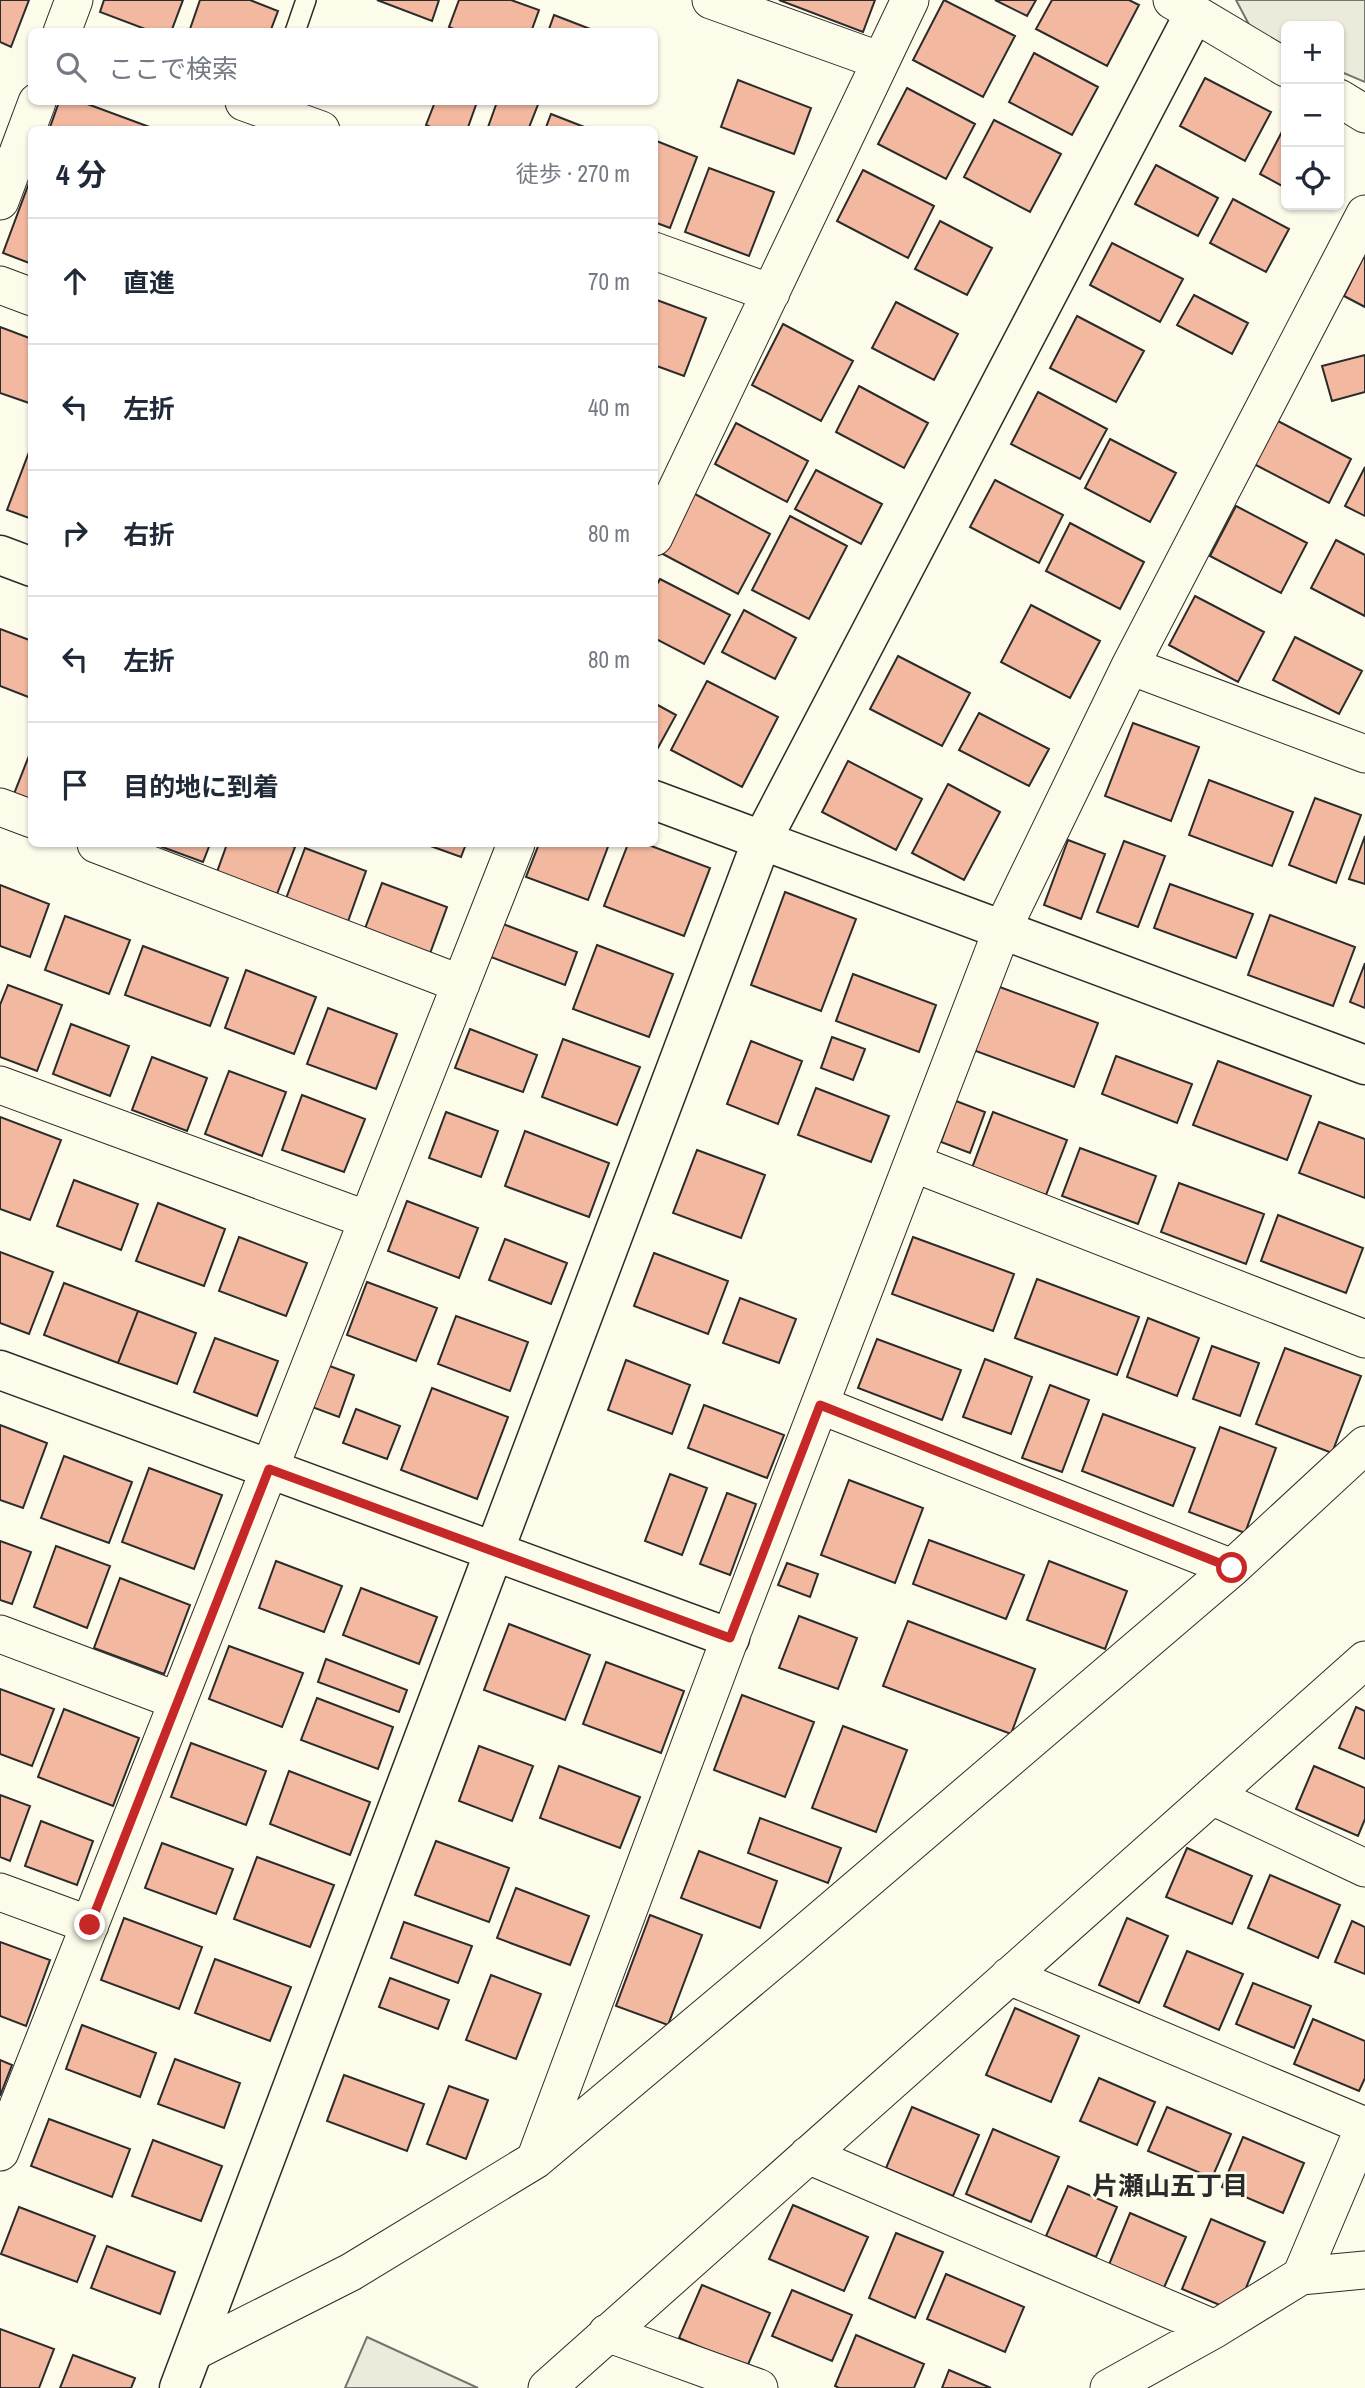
<!DOCTYPE html>
<html lang="ja">
<meta charset="utf-8">
<style>
:root{--surface:#fff;--page:#f6f6f7;--text:#1f2937;--muted:#747a83;--line:#e0e1e3}
body{margin:0;font-family:"Archivo Narrow","Noto Sans JP",sans-serif;background:var(--page);color:var(--text)}
.controls{position:absolute;right:21px;top:21px;display:grid;overflow:hidden;border-radius:10px;box-shadow:0 2px 5px #0004}
.controls button{width:63px;height:63px;display:grid;place-items:center;padding:0;border:0;border-bottom:2px solid var(--line);background:var(--surface);color:var(--text);font:35px sans-serif}
.stop{position:absolute;width:21px;height:21px;margin:-16px;border:5px solid #c62828;border-radius:50%;background:#fff}
.stop.end{background:#c62828;border-color:#fff;box-shadow:0 2px 7px #0008}
.list{margin:0;padding:0;list-style:none}
h2{display:flex;justify-content:space-between;align-items:center;height:91px;margin:0;padding:0 28px;font-size:30px}
h2 small{font-size:23px;font-weight:400;color:var(--muted)}
.list li{display:grid;grid-template-columns:46px 1fr auto;gap:21px;align-items:center;box-sizing:border-box;height:126px;padding:0 28px;border-top:2px solid var(--line)}
.list b{display:block;font-size:26px;white-space:nowrap}
.list em{font-size:23px;font-style:normal;color:var(--muted)}
.icon{flex:none;width:38px;height:38px;fill:none;stroke:currentColor;stroke-width:2;stroke-linecap:round;stroke-linejoin:round}
.map{position:relative;flex:none;width:1365px;height:2388px;overflow:hidden}
.search{position:absolute;background:var(--surface);box-shadow:0 2px 5px #0004;left:28px;top:28px;width:630px;height:77px;display:flex;align-items:center;gap:18px;box-sizing:border-box;padding:0 24px;border-radius:10px;color:var(--muted);font-size:26px}
.panel{position:absolute;background:var(--surface);box-shadow:0 2px 5px #0004;left:28px;top:126px;width:630px;height:721px;border-radius:10px}
.map>svg:first-child{display:block}
</style>
<div class="map">
<svg width="1365" height="2388" viewBox="0 0 1365 2388">
<rect width="100%" height="100%" fill="#fdfbea"/>
<path fill="#ecebdb" stroke="#74746e" stroke-width="2" d="M1236,0H1365V82L1339,71V26H1286V48L1254,34Z
M367,2337L478,2388H345Z"/>
<path fill="#f2b8a0" stroke="#2b2b2b" stroke-width="2" d="M0,0H29L11,47L0,42Z
M104,0H183L171,32H153L100,12Z
M200,0H250L278,11L270,32H189Z
M377,0H439L432,21Z
M459,0H511L539,10L531,32H461L449,27Z
M779,0H875L863,32Z
M944,0L1015,36L983,97L913,60Z
M995,0H1036L1027,16Z
M1052,0H1129L1139,5L1107,66L1036,29Z
M554,15L598,32H548Z
M1034,53L1098,87L1072,135L1009,102Z
M1205,78L1271,112L1245,161L1180,126Z
M738,80L811,108L794,154L721,127Z
M907,88L975,124L946,179L878,144Z
M59,102H82L155,129L49,130Z
M435,102H477L467,130H437L426,125Z
M497,102H539L528,130H487Z
M551,114L592,130H545Z
M994,120L1061,154L1030,212L964,177Z
M1286,124V188L1260,174Z
M654,140L697,157L670,228L654,222Z
M1156,165L1218,198L1198,236L1135,204Z
M709,168L774,192L749,256L685,232Z
M863,170L934,206L908,258L837,221Z
M29,183L32,184V264L3,253Z
M1233,199L1289,229L1266,272L1210,243Z
M940,221L992,248L967,295L915,269Z
M1112,243L1183,279L1160,322L1090,285Z
M1363,258H1365V307L1344,296Z
M1194,295L1248,323L1232,354L1177,325Z
M654,299L706,318L684,376L654,365Z
M896,302L958,334L934,380L872,348Z
M1077,316L1144,351L1116,402L1050,368Z
M783,324L853,361L821,421L752,385Z
M0,327L32,339V404L0,393Z
M1365,355V392L1332,401L1322,366Z
M859,386L928,423L904,468L836,432Z
M1038,392L1107,429L1080,479L1011,444Z
M1274,419L1351,459L1329,503L1252,463Z
M736,423L808,461L787,502L715,464Z
M1110,439L1176,473L1150,522L1085,488Z
M29,452L32,453V519L7,510Z
M1365,467V516L1345,506Z
M816,470L882,504L861,544L795,509Z
M995,480L1063,515L1039,563L970,527Z
M693,493L770,534L738,594L661,553Z
M1236,506L1307,543L1281,593L1210,556Z
M790,516L847,546L809,619L752,590Z
M1070,523L1144,562L1120,609L1046,571Z
M1336,540L1365,555V616L1311,588Z
M660,579L730,615L704,664L654,638V590Z
M1195,596L1264,632L1238,682L1169,645Z
M1031,605L1100,641L1070,698L1001,662Z
M744,610L796,638L775,679L722,652Z
M0,629L32,641L31,698L0,686Z
M1295,637L1362,671L1339,714L1273,680Z
M898,656L970,693L942,746L870,709Z
M707,681L778,717L742,787L671,750Z
M654,703L676,715L654,755Z
M979,713L1049,749L1029,786L959,750Z
M1133,723L1199,747L1171,821L1105,796Z
M32,748V806L12,799Z
M848,761L922,799L896,850L822,812Z
M1209,780L1293,812L1272,866L1189,835Z
M948,784L1000,812L964,880L912,853Z
M1315,798L1361,815L1336,883L1289,865Z
M1365,836V884L1349,879Z
M1068,840L1105,854L1081,919L1044,905Z
M1124,841L1165,856L1138,927L1097,912Z
M154,844H210L203,862Z
M227,844H287L295,847L277,894L217,872Z
M425,844H466L461,857Z
M539,844H609L588,900L526,877Z
M628,844H646L710,868L684,936L604,906Z
M305,848L366,871L346,927L284,904Z
M382,883L447,907L428,959L363,934Z
M1170,884L1253,914L1236,958L1154,928Z
M0,885L49,904L30,957L0,946Z
M785,892L856,919L821,1011L751,985Z
M1270,915L1355,947L1333,1006L1248,975Z
M65,916L130,940L109,994L45,970Z
M495,921L577,952L565,985L483,954Z
M597,945L673,974L649,1037L573,1009Z
M143,946L228,978L210,1026L125,995Z
M1365,963V1008L1350,1002Z
M246,970L316,997L294,1054L225,1028Z
M853,974L936,1005L919,1052L836,1021Z
M8,985L62,1005L37,1071L0,1057V1005Z
M997,986L1098,1023L1074,1087L973,1050Z
M328,1008L397,1034L376,1089L307,1064Z
M71,1024L129,1046L110,1096L53,1074Z
M470,1029L537,1055L523,1092L455,1068Z
M832,1037L865,1049L853,1080L821,1068Z
M563,1039L640,1067L617,1125L542,1097Z
M751,1041L802,1061L778,1124L727,1104Z
M1116,1056L1192,1084L1177,1123L1102,1094Z
M152,1057L207,1078L187,1131L132,1110Z
M1218,1061L1311,1096L1287,1160L1193,1125Z
M229,1071L286,1092L262,1156L205,1134Z
M816,1088L889,1116L871,1162L798,1135Z
M302,1095L365,1119L344,1172L282,1150Z
M956,1101L985,1112L970,1153L941,1142Z
M446,1112L498,1131L481,1177L429,1158Z
M993,1112L1067,1140L1046,1195L972,1168Z
M0,1117L61,1140L30,1220L0,1209Z
M1319,1122L1365,1139V1198L1299,1173Z
M525,1131L609,1163L589,1217L505,1186Z
M1080,1148L1156,1176L1138,1224L1062,1196Z
M697,1150L765,1175L741,1238L673,1213Z
M74,1180L138,1204L121,1250L57,1226Z
M1179,1183L1264,1214L1246,1264L1161,1232Z
M407,1201L478,1228L459,1278L388,1251Z
M158,1203L225,1229L204,1286L136,1261Z
M1278,1215L1363,1248L1346,1293L1261,1261Z
M239,1237L307,1263L286,1316L219,1291Z
M913,1237L1014,1274L993,1331L892,1294Z
M505,1239L567,1263L551,1304L489,1280Z
M0,1252L53,1272L29,1334L0,1323Z
M654,1253L728,1281L708,1334L634,1306Z
M1037,1279L1139,1317L1117,1375L1015,1338Z
M367,1282L437,1308L416,1361L347,1335Z
M64,1283L138,1311L118,1363L44,1335Z
M740,1298L796,1319L779,1363L723,1343Z
M138,1311L196,1333L177,1384L118,1363Z
M456,1316L528,1342L510,1391L438,1364Z
M1148,1318L1199,1338L1177,1396L1127,1377Z
M215,1338L278,1361L257,1416L194,1392Z
M877,1339L961,1370L942,1420L858,1388Z
M1212,1346L1259,1363L1240,1416L1193,1399Z
M1285,1348L1361,1376L1332,1453L1256,1424Z
M985,1359L1032,1377L1011,1434L963,1417Z
M626,1360L690,1385L672,1434L608,1410Z
M327,1365L354,1375L339,1417L312,1407Z
M1050,1385L1089,1400L1062,1472L1022,1458Z
M432,1388L508,1417L477,1499L401,1470Z
M704,1405L784,1435L767,1478L688,1448Z
M356,1409L400,1426L387,1459L343,1443Z
M1103,1414L1195,1448L1173,1506L1082,1471Z
M0,1425L47,1443L23,1508L0,1500Z
M1220,1427L1276,1448L1245,1533L1189,1512Z
M64,1456L132,1482L109,1543L41,1518Z
M149,1468L222,1495L194,1569L122,1542Z
M670,1474L707,1488L682,1555L645,1541Z
M849,1480L923,1508L895,1583L821,1555Z
M727,1493L756,1504L730,1575L700,1564Z
M929,1540L1024,1575L1006,1619L913,1584Z
M0,1541L31,1552L12,1604L0,1600Z
M56,1546L110,1566L87,1628L34,1607Z
M276,1561L342,1586L324,1632L259,1608Z
M1049,1561L1127,1591L1105,1649L1027,1620Z
M787,1563L818,1574L810,1597L778,1585Z
M120,1578L190,1605L164,1674L94,1648Z
M361,1588L437,1617L419,1664L343,1635Z
M799,1616L857,1638L838,1689L779,1668Z
M908,1621L1035,1669L1011,1734L883,1686Z
M509,1624L590,1655L565,1720L484,1690Z
M229,1646L303,1673L282,1727L209,1699Z
M326,1659L407,1690L399,1712L318,1682Z
M606,1662L684,1691L661,1753L583,1724Z
M0,1689L54,1709L32,1766L0,1754Z
M742,1695L814,1722L785,1797L714,1770Z
M317,1698L393,1727L378,1769L301,1740Z
M1356,1707L1365,1711V1759L1339,1748Z
M64,1709L139,1738L113,1806L38,1777Z
M843,1726L907,1750L876,1832L812,1808Z
M191,1743L266,1771L246,1825L171,1797Z
M479,1746L533,1766L512,1821L459,1801Z
M559,1766L640,1797L620,1848L540,1818Z
M1314,1766L1365,1788V1819L1358,1836L1296,1809Z
M289,1771L370,1802L350,1855L270,1824Z
M0,1795L30,1806L10,1861L0,1857Z
M760,1818L841,1848L828,1883L748,1853Z
M41,1821L93,1841L77,1885L25,1866Z
M436,1841L509,1868L489,1922L415,1895Z
M162,1843L233,1869L216,1914L145,1888Z
M1187,1848L1252,1876L1232,1924L1166,1897Z
M699,1851L777,1881L760,1928L681,1898Z
M257,1857L334,1885L310,1947L234,1919Z
M1270,1875L1340,1905L1318,1958L1248,1928Z
M516,1888L589,1916L570,1965L497,1938Z
M650,1915L702,1935L668,2025L616,2006Z
M124,1918L202,1947L179,2009L101,1980Z
M1127,1918L1168,1936L1139,2003L1099,1985Z
M1352,1921L1365,1927V1974L1335,1962Z
M404,1922L472,1946L458,1983L391,1958Z
M0,1942L50,1960L26,2026L0,2016Z
M1187,1951L1243,1974L1219,2030L1164,2006Z
M215,1959L291,1987L270,2041L195,2013Z
M491,1975L541,1994L516,2059L466,2040Z
M390,1978L449,2000L438,2029L379,2007Z
M1253,1983L1311,2006L1294,2048L1236,2024Z
M1015,2008L1079,2036L1051,2102L986,2075Z
M1313,2019L1365,2041V2078L1359,2091L1294,2064Z
M82,2025L156,2053L140,2097L66,2069Z
M175,2059L240,2083L224,2128L158,2104Z
M0,2060L12,2065L0,2096Z
M344,2075L424,2104L407,2151L327,2121Z
M1099,2078L1155,2102L1137,2145L1080,2121Z
M449,2086L488,2100L466,2159L427,2144Z
M912,2107L979,2135L953,2196L886,2168Z
M1167,2107L1231,2134L1212,2178L1148,2151Z
M49,2119L130,2149L112,2197L31,2166Z
M993,2129L1059,2157L1031,2222L966,2194Z
M1243,2137L1304,2163L1283,2213L1222,2187Z
M153,2140L222,2166L201,2221L132,2196Z
M1068,2186L1117,2207L1096,2257L1046,2236Z
M793,2205L868,2237L844,2291L769,2259Z
M19,2207L95,2236L77,2282L1,2254Z
M1130,2213L1186,2237L1163,2290L1108,2267Z
M1211,2219L1265,2242L1236,2312L1182,2289Z
M896,2233L943,2252L915,2318L869,2298Z
M107,2246L175,2272L160,2314L91,2288Z
M946,2274L1024,2307L1005,2352L927,2319Z
M702,2285L770,2313L747,2367L679,2338Z
M792,2290L852,2315L832,2361L772,2336Z
M0,2329L54,2349L39,2388H0Z
M856,2335L924,2364L914,2388H839L835,2386Z
M73,2355L135,2378L131,2388H60Z
M949,2370L991,2388H942Z"/>
<g fill="none" stroke-linecap="round" stroke-linejoin="round">
<g stroke="#2b2b2b" stroke-width="22">
<path id="lane" d="M295,32L306,0"/>
</g>
<g stroke="#2b2b2b" stroke-width="39">
<path id="street" d="M711,0L881,61
M1172,0L1286,68
M62,32L74,0
M1339,98L1365,114
M244,102L321,130
M0,201L37,102
M654,251L771,293
M0,285L32,297
M654,537L910,0
M1130,666L1365,754
M0,807L32,819
M96,844L461,984
M0,1085L368,1220
M913,1163L1365,1339
M820,1405L1232,1568
M0,1634L178,1701
M1212,1796L1365,1868
M0,1892L90,1925
M1009,1976L1365,2126
M0,2152L516,844
M808,2155L1215,2329
M535,2160L730,1638L1002,930L1130,666L1365,214
M1301,2276L1365,2125
M607,2333L759,2388
M193,2352L351,2272L535,2160L791,1945L1232,1568L1365,1445
M547,2388L1365,1660
M1109,2388L1215,2329L1301,2276L1365,2270"/>
</g>
<g stroke="#2b2b2b" stroke-width="41">
<path id="secondary" d="M0,555L32,567
M654,800L1365,1065
M0,1370L730,1638
M179,2388L762,840L1194,14"/>
</g>
<use href="#lane" stroke="#fdfbea" stroke-width="19"/>
<use href="#street" stroke="#fdfbea" stroke-width="37"/>
<use href="#secondary" stroke="#fdfbea" stroke-width="38"/>
</g>
<g fill="none" stroke-linecap="round" stroke-linejoin="round">
<path stroke="#c62828" stroke-width="9" d="M90,1925L269,1469L730,1638L820,1405L1232,1568"/>
</g>
<g text-anchor="middle" dominant-baseline="central" stroke-width="5" stroke-linejoin="round" paint-order="stroke">
<g font-size="26" font-weight="bold" fill="#2b2b2b" stroke="#fdfbea">
<text x="1170" y="2185">片瀬山五丁目</text>
</g>
</g>
</svg>
<div class="controls">
<button>+</button>
<button>−</button>
<button><svg class="icon" aria-label="locate" viewBox="0 0 24 24"><circle cx="12" cy="12" r="6"/><path d="M12 2v4M12 18v4M2 12h4M18 12h4"/></svg></button>
</div>
<div class="stop" style="left:1232px;top:1568px"></div>
<div class="stop end" style="left:90px;top:1925px"></div>
<div class="search"><svg class="icon" aria-label="search" viewBox="0 0 24 24"><circle cx="10" cy="10" r="6"/><path d="M15 15l6 6"/></svg>ここで検索</div>
<section class="panel">
<h2>4 分<small>徒歩 · 270 m</small></h2>
<ul class="list">
<li><svg class="icon" aria-label="ahead" viewBox="0 0 24 24"><path d="M12 20V5M6 11l6-6 6 6"/></svg><div><b>直進</b></div><em>70 m</em></li>
<li><svg class="icon" aria-label="left" viewBox="0 0 24 24"><path d="M17 20v-9H6M10 6l-5 5 5 5"/></svg><div><b>左折</b></div><em>40 m</em></li>
<li><svg class="icon" aria-label="right" viewBox="0 0 24 24"><path d="M7 20v-9h11M14 6l5 5-5 5"/></svg><div><b>右折</b></div><em>80 m</em></li>
<li><svg class="icon" aria-label="left" viewBox="0 0 24 24"><path d="M17 20v-9H6M10 6l-5 5 5 5"/></svg><div><b>左折</b></div><em>80 m</em></li>
<li><svg class="icon" aria-label="arrive" viewBox="0 0 24 24"><path d="M6 21V4h12l-3 4 3 4H6"/></svg><div><b>目的地に到着</b></div></li>
</ul>
</section>
</div>
